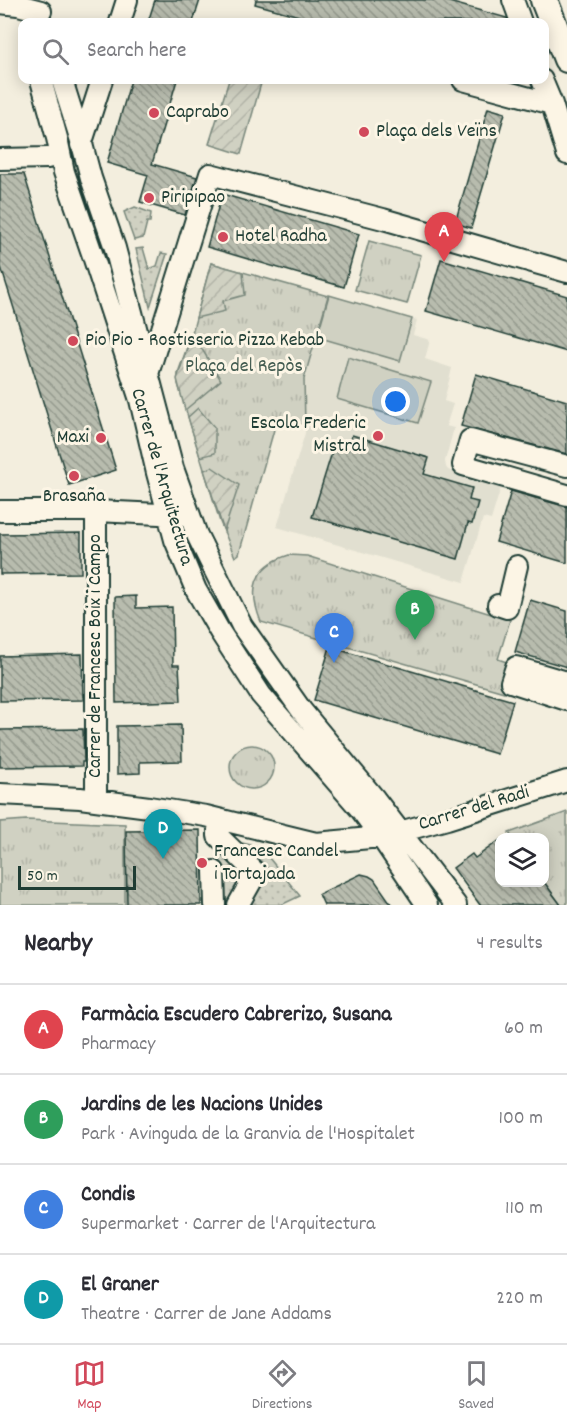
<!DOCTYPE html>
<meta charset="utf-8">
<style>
:root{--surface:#fff;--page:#f2f2f3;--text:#2b2b33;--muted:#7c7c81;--line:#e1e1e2;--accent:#d1495b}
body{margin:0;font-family:Dekko,sans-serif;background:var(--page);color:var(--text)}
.controls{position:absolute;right:18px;bottom:18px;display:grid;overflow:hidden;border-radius:12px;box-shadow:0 3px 15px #0003}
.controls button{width:54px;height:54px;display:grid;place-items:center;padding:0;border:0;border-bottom:2px solid var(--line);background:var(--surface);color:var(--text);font:30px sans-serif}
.scale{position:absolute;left:18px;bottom:15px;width:118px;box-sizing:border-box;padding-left:6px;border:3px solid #1f3d34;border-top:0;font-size:16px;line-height:21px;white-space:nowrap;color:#1f3d34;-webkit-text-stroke:4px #fcf5e5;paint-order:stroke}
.you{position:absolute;left:396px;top:402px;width:21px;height:21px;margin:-15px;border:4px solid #fff;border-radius:50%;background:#1a73e8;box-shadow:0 0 0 9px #1a73e833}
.badge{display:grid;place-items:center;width:39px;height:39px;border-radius:50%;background:var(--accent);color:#fff;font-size:20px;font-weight:700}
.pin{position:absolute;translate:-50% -50px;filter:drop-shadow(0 2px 3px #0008)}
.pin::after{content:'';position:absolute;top:32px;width:21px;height:18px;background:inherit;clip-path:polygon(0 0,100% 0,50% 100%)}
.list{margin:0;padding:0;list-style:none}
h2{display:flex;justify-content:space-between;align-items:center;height:78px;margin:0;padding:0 24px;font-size:26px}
h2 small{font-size:20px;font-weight:400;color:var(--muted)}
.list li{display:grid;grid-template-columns:39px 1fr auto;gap:18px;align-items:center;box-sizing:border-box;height:90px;padding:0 24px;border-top:2px solid var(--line)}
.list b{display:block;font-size:22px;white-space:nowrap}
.list p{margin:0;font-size:20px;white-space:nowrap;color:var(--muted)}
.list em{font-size:20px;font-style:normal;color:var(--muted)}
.icon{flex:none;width:33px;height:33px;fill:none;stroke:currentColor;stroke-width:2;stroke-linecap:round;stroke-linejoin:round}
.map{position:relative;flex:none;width:567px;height:905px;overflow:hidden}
.search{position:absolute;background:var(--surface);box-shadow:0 3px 15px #0003;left:18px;right:18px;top:18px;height:66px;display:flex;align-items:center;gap:15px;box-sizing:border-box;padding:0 21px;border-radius:12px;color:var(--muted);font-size:22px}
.sheet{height:438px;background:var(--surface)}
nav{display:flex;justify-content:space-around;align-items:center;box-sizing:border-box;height:84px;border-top:2px solid var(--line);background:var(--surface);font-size:16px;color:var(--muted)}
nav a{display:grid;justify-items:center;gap:3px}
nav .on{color:var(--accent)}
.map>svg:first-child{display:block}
</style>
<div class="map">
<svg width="567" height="905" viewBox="0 0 567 905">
<defs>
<pattern id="grass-dots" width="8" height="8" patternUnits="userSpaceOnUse" patternTransform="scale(1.5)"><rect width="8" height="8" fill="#d0d1c2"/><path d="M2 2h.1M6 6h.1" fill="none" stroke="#b2b4a7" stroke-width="1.8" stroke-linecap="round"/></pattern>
<pattern id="park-tufts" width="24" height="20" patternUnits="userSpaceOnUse" patternTransform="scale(1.5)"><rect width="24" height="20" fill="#d0d1c2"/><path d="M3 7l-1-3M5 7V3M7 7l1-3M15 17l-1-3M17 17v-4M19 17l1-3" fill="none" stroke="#b2b4a7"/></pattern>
<pattern id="garden-furrows" width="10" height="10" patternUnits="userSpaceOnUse" patternTransform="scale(1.5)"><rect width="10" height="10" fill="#d0d1c2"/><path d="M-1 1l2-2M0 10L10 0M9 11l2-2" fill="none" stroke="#b2b4a7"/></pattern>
<pattern id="building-back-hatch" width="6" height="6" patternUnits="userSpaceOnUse" patternTransform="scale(1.5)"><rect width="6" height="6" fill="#b8bcae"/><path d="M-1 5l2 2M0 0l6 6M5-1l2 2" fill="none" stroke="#959a8e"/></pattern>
</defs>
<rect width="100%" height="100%" fill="#f3eede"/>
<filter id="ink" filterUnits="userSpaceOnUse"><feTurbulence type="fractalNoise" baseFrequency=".0167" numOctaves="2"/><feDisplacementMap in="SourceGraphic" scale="12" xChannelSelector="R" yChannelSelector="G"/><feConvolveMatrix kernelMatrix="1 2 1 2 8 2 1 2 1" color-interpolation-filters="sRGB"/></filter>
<g filter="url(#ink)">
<path fill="#e1dfd0" d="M329,295L417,320L413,335L430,340L425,359L452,368L444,401L453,404L446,426L454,428L445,461L446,467L448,470L501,487L491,520L483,518L464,582L277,527L305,433L304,379Z"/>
<path fill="url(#grass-dots)" stroke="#78877b" stroke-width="1.5" d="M135,207L151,213L150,222H147L143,238L134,240L124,212Z
M143,248L149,269L157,266L161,253L167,254L150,307L136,249Z
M214,837L252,874L235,905H225Z
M224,839L260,847L300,896L281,905H242L258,874Z"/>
<path fill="url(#park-tufts)" stroke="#78877b" stroke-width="1.5" d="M369,241L421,255L407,304L355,290Z
M211,263L328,296L304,379L305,425H298L293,419H277L239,554L235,557L220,522L178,384V373L192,333Z
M289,555L307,556L510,620L498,659L512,664L504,692L261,622C248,590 253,566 289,555Z
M230 767a22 22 0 1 1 44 0a22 22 0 1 1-44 0Z
M567,812V905H561L544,882V838L512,837L509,833Z
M26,820L125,824V905H0V822Z"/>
<path fill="url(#garden-furrows)" stroke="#78877b" stroke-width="1.5" d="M229,80H262L241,154L209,144Z
M211,263L243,272L245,295L223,301L225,311L196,318Z
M192,333L221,380L185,410L177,379Z
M198,408L215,428V453L200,457L188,417Z
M212,467L239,485L224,531L204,470Z"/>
<path fill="#d0d1c2" stroke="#78877b" stroke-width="1.5" d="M329,295L412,319L400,361L317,337Z
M348,357L431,382L418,423L337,399Z"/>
<path fill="url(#building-back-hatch)" stroke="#1f3d34" stroke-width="1.5" d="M155,0H200L193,22H148Z
M256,0H442L507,18L508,21V22H321L255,4Z
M131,80H177L152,164L197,177L185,215L140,202L148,175L107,163Z
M488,108L505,113L471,228L455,223Z
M0,174H24L116,470L69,485L0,264Z
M222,194L359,234L344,287L207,247Z
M441,259L567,296V352L426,311Z
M476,374L567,401V454L461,426Z
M352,435L429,458L424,474L472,488L469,500L478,502L472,524L468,523L458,559L312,517L334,446L348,450Z
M511,491L567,507V563L496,542Z
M81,533V573L0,574V534Z
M136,596V608L172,607L173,665H179L181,701L116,703L115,597Z
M530,600L567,611V667L515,652Z
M330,647L513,701L497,754L314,700Z
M82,654L83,700L0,701V656Z
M181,725L182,761L140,762V773L117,774V726Z
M83,729L84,762H82V766L0,767V730Z
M200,830L201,905H127L126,831Z
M500,840V882H544L561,905H480L453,868L472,854L475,858Z
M361,874L369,876L374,879L392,905H324L319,894Z"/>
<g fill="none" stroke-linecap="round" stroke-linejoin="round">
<g stroke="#1f3d34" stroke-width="24">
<path id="minor" d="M513,0L521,22
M0,3L18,5L41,11
M120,22L127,0
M41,80L57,138L64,172L93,256L140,400L157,473L175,540L196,590L220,632L261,695L361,810L381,837L427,905
M62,80L82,144L91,178L115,248L173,468L197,535L242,626L302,711L375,799L456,905
M463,80L552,104
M542,80L552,104L567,154
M81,145L102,80
M0,159L48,158
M148,374L210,174L383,219L567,272
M567,466L470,440L463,465L567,495
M0,511H96L180,515
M96,511V800
M498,605L507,608L517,566
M567,682L516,667L511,682L567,700
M0,794L80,798L149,807L206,816L316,843L381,837L447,819L567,781
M218,829V836L256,873L238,905
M214,871L215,905"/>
</g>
<g stroke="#1f3d34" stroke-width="30">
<path id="major" d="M544,0L567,59"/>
</g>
<use href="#minor" stroke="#fcf5e5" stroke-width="20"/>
<use href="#major" stroke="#fcf5e5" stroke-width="26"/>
</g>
</g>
<g fill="#d1495b" stroke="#fcf5e5" stroke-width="2">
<circle cx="154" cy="113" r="6"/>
<circle cx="364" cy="132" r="6"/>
<circle cx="149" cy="198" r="6"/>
<circle cx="223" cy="237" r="6"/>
<circle cx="73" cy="341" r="6"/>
<circle cx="378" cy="436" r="6"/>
<circle cx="101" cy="438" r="6"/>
<circle cx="74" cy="476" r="6"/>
<circle cx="202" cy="863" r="6"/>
</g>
<g text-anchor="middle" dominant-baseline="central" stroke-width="6" stroke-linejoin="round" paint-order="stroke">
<g font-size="20" fill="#1f3d34" stroke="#fcf5e5" text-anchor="start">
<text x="166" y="113">Caprabo</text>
<text x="376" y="132">Plaça dels Veïns</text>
<text x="161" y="198">Piripipao</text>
<text x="235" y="237">Hotel Radha</text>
<text x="85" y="341">Pio Pio - Rostisseria Pizza Kebab</text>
<text x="366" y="424" text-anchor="end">Escola Frederic<tspan x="366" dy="23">Mistral</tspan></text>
<text x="89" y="438" text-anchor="end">Maxi</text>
<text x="74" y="497" text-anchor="middle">Brasaña</text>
<text x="214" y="852">Francesc Candel<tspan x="214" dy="23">i Tortajada</tspan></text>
</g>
<g font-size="20" fill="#425b50" stroke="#fcf5e5">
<text x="244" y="367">Plaça del Repòs</text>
</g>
<g font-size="20" fill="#1f3d34" stroke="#fcf5e5">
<text transform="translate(161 477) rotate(74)">Carrer de l'Arquitectura</text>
<text transform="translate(96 656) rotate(-90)">Carrer de Francesc Boix i Campo</text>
<text transform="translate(474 809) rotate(-17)">Carrer del Radi</text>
</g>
</g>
</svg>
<div class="controls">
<button><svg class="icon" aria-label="layers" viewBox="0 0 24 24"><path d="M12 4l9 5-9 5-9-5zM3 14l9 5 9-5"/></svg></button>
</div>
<div class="scale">50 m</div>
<div class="you"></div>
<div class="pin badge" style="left:444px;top:262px;background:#e0444e">A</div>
<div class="pin badge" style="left:415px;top:640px;background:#2e9e5b">B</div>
<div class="pin badge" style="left:334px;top:663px;background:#3f7fe0">C</div>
<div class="pin badge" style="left:163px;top:859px;background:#0f9aa8">D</div>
<div class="search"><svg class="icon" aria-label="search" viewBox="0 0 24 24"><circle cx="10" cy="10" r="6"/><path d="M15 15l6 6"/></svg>Search here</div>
</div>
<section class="sheet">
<h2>Nearby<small>4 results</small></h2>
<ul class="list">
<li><span class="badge" style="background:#e0444e">A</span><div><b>Farmàcia Escudero Cabrerizo, Susana</b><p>Pharmacy</p></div><em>60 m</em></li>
<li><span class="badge" style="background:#2e9e5b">B</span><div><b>Jardins de les Nacions Unides</b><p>Park · Avinguda de la Granvia de l'Hospitalet</p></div><em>100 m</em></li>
<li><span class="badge" style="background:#3f7fe0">C</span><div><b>Condis</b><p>Supermarket · Carrer de l'Arquitectura</p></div><em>110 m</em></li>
<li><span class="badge" style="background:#0f9aa8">D</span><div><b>El Graner</b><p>Theatre · Carrer de Jane Addams</p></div><em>220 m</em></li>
</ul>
</section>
<nav>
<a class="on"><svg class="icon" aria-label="map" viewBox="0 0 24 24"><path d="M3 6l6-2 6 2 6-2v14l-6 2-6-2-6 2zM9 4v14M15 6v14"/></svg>Map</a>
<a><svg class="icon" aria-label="directions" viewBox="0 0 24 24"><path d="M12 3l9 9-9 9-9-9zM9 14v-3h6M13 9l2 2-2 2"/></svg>Directions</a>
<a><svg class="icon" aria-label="saved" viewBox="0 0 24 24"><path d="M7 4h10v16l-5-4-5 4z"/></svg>Saved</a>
</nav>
